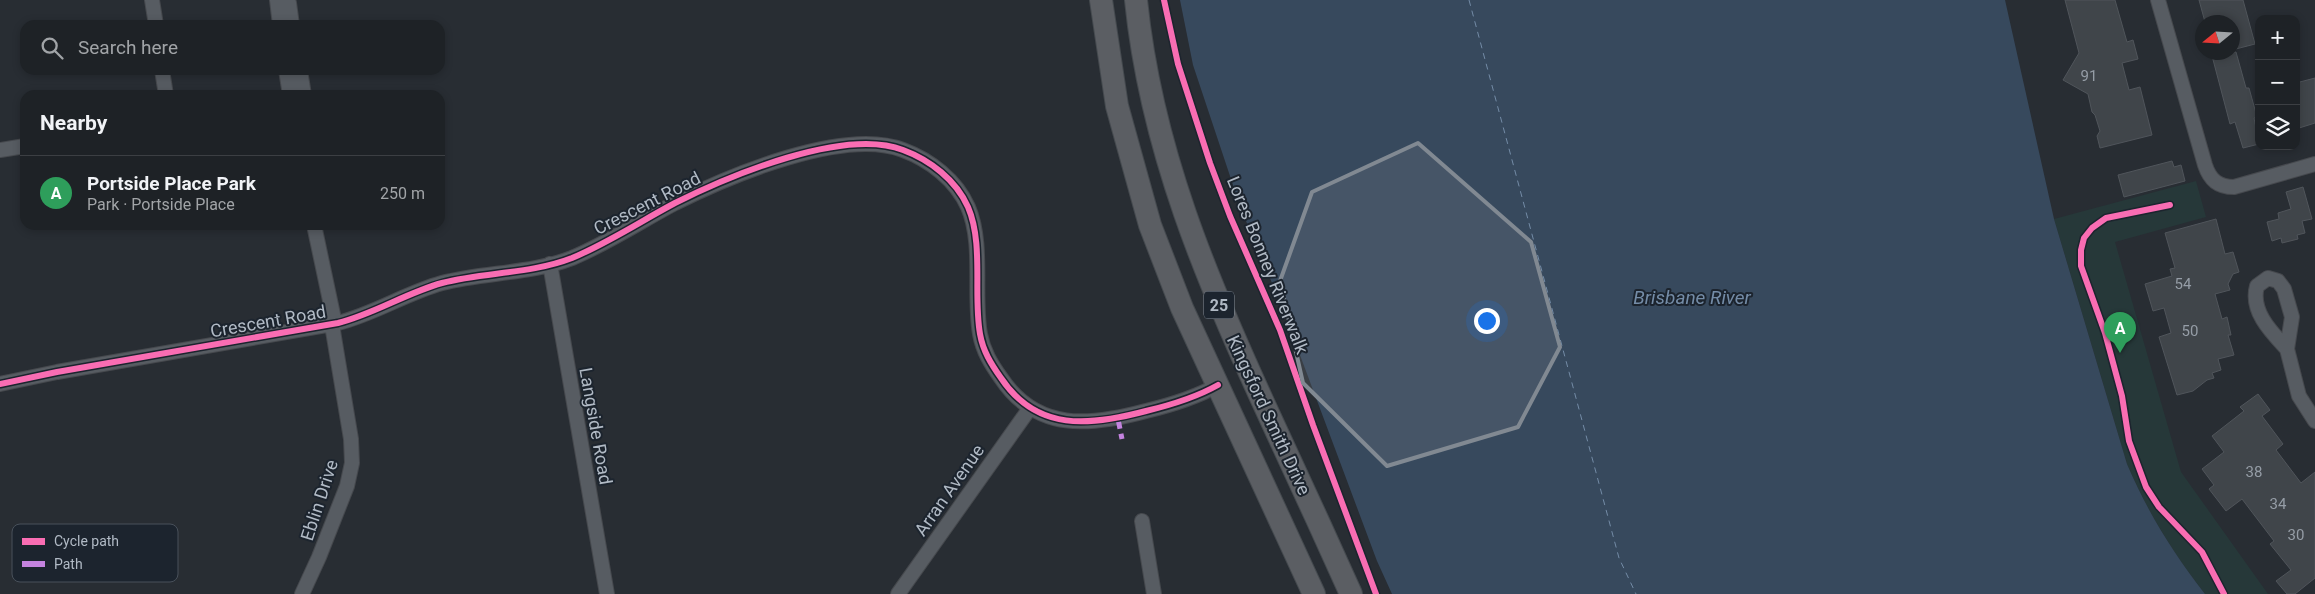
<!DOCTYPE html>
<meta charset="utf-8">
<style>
:root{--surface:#1e2226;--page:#262a2e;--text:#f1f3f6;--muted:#a1a4a7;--line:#3c3f43;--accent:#8c9099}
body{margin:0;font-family:Roboto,sans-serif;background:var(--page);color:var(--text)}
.controls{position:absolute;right:15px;top:15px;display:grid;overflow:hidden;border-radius:10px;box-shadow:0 2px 8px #0003}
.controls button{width:45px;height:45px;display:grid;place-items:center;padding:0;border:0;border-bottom:1px solid var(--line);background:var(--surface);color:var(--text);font:25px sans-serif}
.compass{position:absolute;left:2195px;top:15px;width:45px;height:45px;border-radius:50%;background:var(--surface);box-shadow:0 2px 8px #0003;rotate:252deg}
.you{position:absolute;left:1486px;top:320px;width:18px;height:18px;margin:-12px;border:4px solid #fff;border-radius:50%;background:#1a73e8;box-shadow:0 0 0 8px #1a73e833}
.badge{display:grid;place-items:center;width:32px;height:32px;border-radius:50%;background:var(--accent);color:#fff;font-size:16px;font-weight:700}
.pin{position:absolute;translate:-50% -41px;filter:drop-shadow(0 1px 2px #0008)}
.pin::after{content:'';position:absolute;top:26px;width:18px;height:15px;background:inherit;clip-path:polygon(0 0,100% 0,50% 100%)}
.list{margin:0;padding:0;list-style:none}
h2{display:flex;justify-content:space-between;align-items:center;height:65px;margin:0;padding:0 20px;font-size:21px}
h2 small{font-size:16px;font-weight:400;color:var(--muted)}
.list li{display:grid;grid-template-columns:32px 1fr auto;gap:15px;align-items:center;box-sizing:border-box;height:75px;padding:0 20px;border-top:1px solid var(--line)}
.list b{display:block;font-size:19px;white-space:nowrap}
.list p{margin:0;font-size:16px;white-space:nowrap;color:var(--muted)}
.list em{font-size:16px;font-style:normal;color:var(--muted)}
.icon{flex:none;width:28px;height:28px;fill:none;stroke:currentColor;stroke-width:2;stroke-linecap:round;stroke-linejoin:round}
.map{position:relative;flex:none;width:2315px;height:594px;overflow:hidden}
.search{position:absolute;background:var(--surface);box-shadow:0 2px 8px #0003;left:20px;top:20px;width:425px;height:55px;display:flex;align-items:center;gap:12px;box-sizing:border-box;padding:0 18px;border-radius:15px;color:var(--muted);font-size:19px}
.panel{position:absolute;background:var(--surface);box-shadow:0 2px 8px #0003;left:20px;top:90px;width:425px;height:140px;border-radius:15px}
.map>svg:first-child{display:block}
</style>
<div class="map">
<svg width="2315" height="594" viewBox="0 0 2315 594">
<rect width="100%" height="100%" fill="#282d33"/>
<path fill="#263839" d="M2196,181L2206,217L2115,242L2181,472L2268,594H2205C2173,553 2147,511 2127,464L2054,219Z"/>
<path fill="#37495d" d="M1180,0H2005L2054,219L2127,464C2147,511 2173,553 2205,594H1392L1377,561L1282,307L1241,209L1193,65Z"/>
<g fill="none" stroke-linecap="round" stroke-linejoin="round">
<path stroke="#748ca7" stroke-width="1" stroke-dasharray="6 5" stroke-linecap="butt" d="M1469,0L1619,558L1636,594"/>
</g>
<path fill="#40454a" stroke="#50555b" d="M2065,0H2115L2127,42L2133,40L2138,59L2122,63L2129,90L2140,87L2152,135L2100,148L2097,136L2100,131L2095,115L2092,112L2088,94L2063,80L2079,53Z
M2199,0H2243L2255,44L2232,50V22H2205Z
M2211,52H2236L2246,88H2249L2257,117L2254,118L2259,144L2243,148L2235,122L2230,124Z
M2315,78V123L2296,129V83Z
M2172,161L2174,167L2181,165L2185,181L2124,197L2118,175Z
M2303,187L2312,219L2302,221L2305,233L2297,235L2298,239L2282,243L2281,238L2272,241L2267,222L2279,219L2278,213L2291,209L2286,192Z
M2216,219L2225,254L2233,252L2239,272L2233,274L2228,284L2230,290L2215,294L2222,319L2227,317L2231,335H2228L2234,355L2218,359L2221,370L2212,373L2214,378L2207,380L2193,391L2177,395L2159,337L2171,333L2164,308L2153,311L2145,284L2172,276L2170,269L2175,268L2165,233Z
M2258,394L2270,410L2262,416L2283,444L2276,450L2301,483L2315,472V578L2295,594H2287L2276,581L2291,570L2270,544L2274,541L2242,499L2226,511L2209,489L2214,485L2202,469L2224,452L2212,436L2244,411L2240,407Z"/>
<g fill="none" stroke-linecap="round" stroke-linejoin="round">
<g stroke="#46494e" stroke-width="16">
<path id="minor" d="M152,0L156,25
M277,0L280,25
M2158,0L2205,165C2210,180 2218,187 2234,187L2315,164
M289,3L292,25
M162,70L166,95
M286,70L290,95
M300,70L304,95
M0,150L25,146
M314,225L335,324
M550,264L607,594
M2287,349C2271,332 2250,311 2257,286L2268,278L2278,281L2284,289L2292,317L2287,349L2299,396L2315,421
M0,384L57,372L338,323C374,314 406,293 442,283C484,272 531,274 572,258C608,243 641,221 675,203C729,176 844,127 903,150C930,160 956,180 968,207C984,244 973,295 980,334C983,351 991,364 1001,378C1037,432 1090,426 1146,411C1171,405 1195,398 1218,385
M1142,521L1154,594
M302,594L319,557L347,486L352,463L351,439L332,325
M898,594L1030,408"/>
</g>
<g stroke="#454a4f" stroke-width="24">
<path id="trunk" d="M1101,0L1117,106L1150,225L1182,308L1314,594
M1136,0C1151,149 1207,281 1269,415C1297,475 1324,534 1351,594"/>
</g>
<use href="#minor" stroke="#575c62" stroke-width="14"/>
<use href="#trunk" stroke="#5b5e63" stroke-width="22"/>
<path stroke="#c483df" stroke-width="5" stroke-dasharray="10 5" stroke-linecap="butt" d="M1118,419L1122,439"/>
<g stroke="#1c242e" stroke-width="9">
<path id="cycleway" d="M1164,0L1178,64L1210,163L1230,216L1280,330L1313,425L1376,594
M2170,205L2106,218L2092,228L2084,238L2081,250V266L2105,333L2122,396L2129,441L2146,487L2159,507L2202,552L2224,594
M0,384L57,372L338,323C374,314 406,293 442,283C484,272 531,274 572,258C608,243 641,221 675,203C729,176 844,127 903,150C930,160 956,180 968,207C984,244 973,295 980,334C983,351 991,364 1001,378C1037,432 1090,426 1146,411C1171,405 1195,398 1218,385"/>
</g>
<use href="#cycleway" stroke="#f96db3" stroke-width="6"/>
</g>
<path fill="#818992" fill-opacity="0.2" stroke="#818992" stroke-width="4" stroke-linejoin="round" d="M1418,143L1531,242L1560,347L1518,427L1387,466L1303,383L1280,281L1312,192Z"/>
<g text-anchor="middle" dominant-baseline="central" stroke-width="4" stroke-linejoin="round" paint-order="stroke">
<g font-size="15" fill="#959da6">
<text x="2089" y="76">91</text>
<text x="2183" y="284">54</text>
<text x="2190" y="331">50</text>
<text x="2254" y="472">38</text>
<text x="2278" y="504">34</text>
<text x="2296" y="535">30</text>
</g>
<rect fill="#1c242e" stroke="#848d98" stroke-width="1" x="1204" y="291.5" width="30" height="27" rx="4"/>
<g font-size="16" font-weight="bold" fill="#b1bac5">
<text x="1219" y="305">25</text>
</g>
<g font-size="18" fill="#b1bac5" stroke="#1c242e">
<text transform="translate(647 203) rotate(-27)">Crescent Road</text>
<text transform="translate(1268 265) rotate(68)">Lores Bonney Riverwalk</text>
<text transform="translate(268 321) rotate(-10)">Crescent Road</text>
<text transform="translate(1269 415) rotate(65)">Kingsford Smith Drive</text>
<text transform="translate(596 426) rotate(80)">Langside Road</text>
<text transform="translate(949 490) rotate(-55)">Arran Avenue</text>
<text transform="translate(319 500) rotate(-72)">Eblin Drive</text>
</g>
<g font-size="19" font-style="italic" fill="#748ca7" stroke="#1c242e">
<text x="1692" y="297">Brisbane River</text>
</g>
</g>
<rect x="12" y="524" width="166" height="58" rx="8" fill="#1c242e" stroke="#49515b" stroke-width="1"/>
<rect x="22" y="538" width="23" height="7" fill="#f96db3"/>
<rect x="22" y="561" width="23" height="6" fill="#c483df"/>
<g font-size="14" fill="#b1bac5">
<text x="54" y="546">Cycle path</text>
<text x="54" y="569">Path</text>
</g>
</svg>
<div class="controls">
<button>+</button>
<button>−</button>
<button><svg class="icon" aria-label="layers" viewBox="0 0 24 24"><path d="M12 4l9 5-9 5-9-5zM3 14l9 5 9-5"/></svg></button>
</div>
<svg class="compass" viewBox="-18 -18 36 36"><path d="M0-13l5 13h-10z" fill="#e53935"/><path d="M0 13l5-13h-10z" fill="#a1a4a7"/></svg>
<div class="you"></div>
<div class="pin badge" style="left:2120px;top:353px;background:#2e9e5b">A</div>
<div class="search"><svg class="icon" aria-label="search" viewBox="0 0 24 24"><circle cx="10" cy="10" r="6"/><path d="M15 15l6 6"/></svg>Search here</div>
<section class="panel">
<h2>Nearby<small></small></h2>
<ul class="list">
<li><span class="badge" style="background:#2e9e5b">A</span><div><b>Portside Place Park</b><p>Park · Portside Place</p></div><em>250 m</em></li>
</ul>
</section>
</div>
